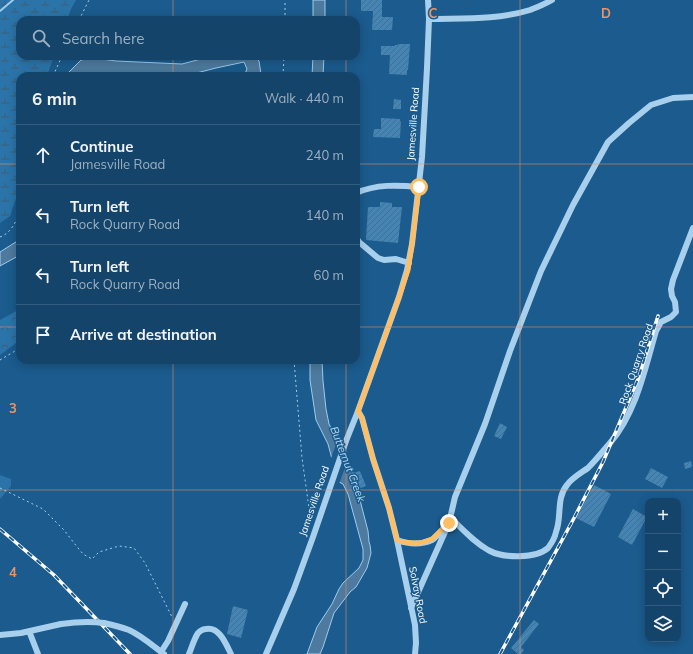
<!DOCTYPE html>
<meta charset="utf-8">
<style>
:root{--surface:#14446a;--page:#214e72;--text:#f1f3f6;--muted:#9db0c1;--line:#335c7e}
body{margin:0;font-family:Mulish,sans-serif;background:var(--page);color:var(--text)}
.controls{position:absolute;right:12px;bottom:12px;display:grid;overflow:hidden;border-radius:8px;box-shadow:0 2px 10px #0003}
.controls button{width:36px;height:36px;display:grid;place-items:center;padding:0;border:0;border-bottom:1px solid var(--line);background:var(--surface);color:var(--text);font:20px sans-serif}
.stop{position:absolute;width:12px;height:12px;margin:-9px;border:3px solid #febe65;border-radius:50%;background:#fff}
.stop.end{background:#febe65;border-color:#fff;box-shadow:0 1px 4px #0008}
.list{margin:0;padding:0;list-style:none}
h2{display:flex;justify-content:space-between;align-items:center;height:52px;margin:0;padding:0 16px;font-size:17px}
h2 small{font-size:13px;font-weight:400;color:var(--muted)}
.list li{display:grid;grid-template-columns:26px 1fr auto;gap:12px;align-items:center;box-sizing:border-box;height:60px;padding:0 16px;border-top:1px solid var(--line)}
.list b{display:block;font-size:15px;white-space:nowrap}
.list p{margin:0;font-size:13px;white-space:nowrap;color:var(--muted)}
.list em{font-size:13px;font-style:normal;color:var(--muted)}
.icon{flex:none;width:22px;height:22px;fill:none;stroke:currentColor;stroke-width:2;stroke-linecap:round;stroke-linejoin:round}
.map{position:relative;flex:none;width:693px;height:654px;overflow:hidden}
.search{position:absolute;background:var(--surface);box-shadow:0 2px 10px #0003;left:16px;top:16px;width:344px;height:44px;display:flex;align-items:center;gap:10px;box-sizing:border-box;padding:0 14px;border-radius:12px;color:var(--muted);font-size:15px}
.panel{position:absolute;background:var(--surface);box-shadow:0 2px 10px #0003;left:16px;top:72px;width:344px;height:292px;border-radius:12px}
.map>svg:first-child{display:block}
</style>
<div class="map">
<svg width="693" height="654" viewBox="0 0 693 654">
<defs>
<pattern id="forest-crowns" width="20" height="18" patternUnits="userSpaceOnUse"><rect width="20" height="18" fill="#2b74a9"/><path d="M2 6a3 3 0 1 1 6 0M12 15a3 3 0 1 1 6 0" fill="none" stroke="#3d5e76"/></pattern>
<pattern id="wetland-marsh" width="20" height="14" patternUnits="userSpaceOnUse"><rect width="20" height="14" fill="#2b74a9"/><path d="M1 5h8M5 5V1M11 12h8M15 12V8" fill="none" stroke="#3d5e76"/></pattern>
<pattern id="building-hatch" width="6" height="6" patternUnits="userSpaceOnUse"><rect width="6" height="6" fill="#4485b5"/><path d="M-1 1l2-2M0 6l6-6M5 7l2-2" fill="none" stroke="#476e8b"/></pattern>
</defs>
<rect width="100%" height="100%" fill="#1b5b8d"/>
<path fill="url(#forest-crowns)" d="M20,309V340L0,355V320Z
M0,475L11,479V486L0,499Z"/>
<path fill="url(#wetland-marsh)" d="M0,0H76L71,9L67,20H20V56H54L47,76H20V187L10,216L0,223Z"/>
<path fill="#4d7a9e" stroke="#9bcdef" d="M313,0H325V20H313Z
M221,56H254L259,61L261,74L260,76H244L247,69L244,62L216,68L185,76H151L95,73L85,74L84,76H67L69,72L81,60L94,58L116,61L182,64L201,59Z
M313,56H324L323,76H312Z
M20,238V255L0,266V252L19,240Z
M310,360H322L323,381L326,409L329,424L353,473L368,531L369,542L370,545L371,553L367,568L356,587L350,592L334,613L323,647L320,654H307L317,627L332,604L339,589L343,583L359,568L363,560V549L348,494L343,484L339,482L337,478L328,444L316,420L310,380Z"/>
<path fill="#1b5b8d" d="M338,439L348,459L339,484L336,478L330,461Z"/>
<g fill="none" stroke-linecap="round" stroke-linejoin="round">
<path stroke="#9bcdef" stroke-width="2" d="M0,11L13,0"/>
</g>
<path fill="url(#building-hatch)" d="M361,0H382V17H393L392,30H372L373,11H361Z
M398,44H410L408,70H407V75L389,74L390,55H381V46H395V45H398Z
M394,99L401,100V109H393Z
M381,118L400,119V121H401L400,138L373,137L374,129H381Z
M380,202L392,203V207H402L398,243L366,240L368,207H380Z
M500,423L507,427L501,439L494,436Z
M691,461L692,467L685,469L684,463Z
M651,468L668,477L662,488L645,479Z
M360,471L366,486L358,489L353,473Z
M594,485L611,494L594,527L576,518Z
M633,509L647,517L632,545L618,537Z
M233,606L248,610L241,638L227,634Z
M534,620L539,624L521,647L524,650L521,654H518L511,648Z"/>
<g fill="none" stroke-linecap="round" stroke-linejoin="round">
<path stroke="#a8d0ed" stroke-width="1" stroke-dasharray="2 3" stroke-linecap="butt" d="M79,20L89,0
M285,20V0
M53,76L62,56
M283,76L284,56
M0,237C11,233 16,222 20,211
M0,360L20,348
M294,360L302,458L311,522
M0,488L43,509L64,530L74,543L83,554L92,559L99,552L119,546L134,548L145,563L172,617"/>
<path stroke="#a8d0ed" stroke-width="6" d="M429,19C462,18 498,20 530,10C538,7 545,4 552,0
M356,193C376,184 398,185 419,187
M356,237L359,242L378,258L384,260L396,259L409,263
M358,411L362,418L373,459L389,508L397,540L415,625L416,643L415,654
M397,540C408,544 421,545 432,540C440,536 446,518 457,524C467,534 477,544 490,551C503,558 536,559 548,548C551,544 555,537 556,532C562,517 556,498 567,485C572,478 581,473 588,468C596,460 603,451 610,443C636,413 645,369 656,331L661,322L671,317L676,312L675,302L672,296L671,289L673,280L693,228
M411,608L449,523L455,497L485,424L510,351L541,271L573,205L608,142L629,123L651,105L673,98L693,97
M104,623C113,625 121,627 129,630C142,636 153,646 164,654
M29,631L38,654
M0,635L21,633L61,624
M161,652L168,641L185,604
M189,654C192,647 194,639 198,633C200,631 203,629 206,629C219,626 226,644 231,654
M266,654L294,589L313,537L346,441L358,411L399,297L407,270L412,244L422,157L427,68L429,19L428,0"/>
<g stroke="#fff" stroke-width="3.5">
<path id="rail" d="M0,529L54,575L130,654
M500,654L573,520L603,462L638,379L658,316"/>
</g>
<use href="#rail" stroke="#1b5b8d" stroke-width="2" stroke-dasharray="6" stroke-linecap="butt"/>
<path stroke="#a8d0ed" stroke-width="6" d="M61,624C75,622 89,621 104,623"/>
</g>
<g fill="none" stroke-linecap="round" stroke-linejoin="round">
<path stroke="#febe65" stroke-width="5" d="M419,187L412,244L408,270L399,297L358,411L362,418L373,459L389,508L397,540L403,542L413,543H420L432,539L449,523"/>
</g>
<path fill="none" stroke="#f09361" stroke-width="1" stroke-opacity="0.55" d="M173,0V20M346,0V20M520,0V654M173,56V76M346,56V76M0,164H20M356,164H693M0,327H20M356,327H693M173,360V654M346,360V654M0,490H693"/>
<g text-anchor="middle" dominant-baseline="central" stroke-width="3" stroke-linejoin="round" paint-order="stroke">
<g font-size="10" fill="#fff" stroke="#1b5b8d">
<text transform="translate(413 124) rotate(-86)">Jamesville Road</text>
<text transform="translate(636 364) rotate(-71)">Rock Quarry Road</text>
<text transform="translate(314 501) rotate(-71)">Jamesville Road</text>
<text transform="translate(418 595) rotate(79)">Solvay Road</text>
</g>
<g font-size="11" font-style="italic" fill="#b4daf4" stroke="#1b5b8d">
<text transform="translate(348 464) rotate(69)">Butternut Creek</text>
</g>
</g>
<g font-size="13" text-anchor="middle" font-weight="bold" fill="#f09361" stroke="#1b5b8d" stroke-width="3" stroke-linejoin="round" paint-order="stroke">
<text x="433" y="18">C</text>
<text x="606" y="18">D</text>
<text x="13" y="413">3</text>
<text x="13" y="577">4</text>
</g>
</svg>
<div class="controls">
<button>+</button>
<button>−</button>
<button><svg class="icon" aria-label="locate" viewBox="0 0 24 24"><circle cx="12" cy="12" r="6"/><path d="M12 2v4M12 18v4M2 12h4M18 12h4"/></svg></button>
<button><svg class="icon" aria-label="layers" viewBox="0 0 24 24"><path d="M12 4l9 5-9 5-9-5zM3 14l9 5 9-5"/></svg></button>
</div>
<div class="stop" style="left:419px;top:187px"></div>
<div class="stop end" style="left:449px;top:523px"></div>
<div class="search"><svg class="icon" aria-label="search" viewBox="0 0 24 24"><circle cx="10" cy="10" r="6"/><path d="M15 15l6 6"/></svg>Search here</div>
<section class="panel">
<h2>6 min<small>Walk · 440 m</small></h2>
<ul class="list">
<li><svg class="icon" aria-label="ahead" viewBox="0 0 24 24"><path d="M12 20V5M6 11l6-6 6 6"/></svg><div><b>Continue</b><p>Jamesville Road</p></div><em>240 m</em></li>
<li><svg class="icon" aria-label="left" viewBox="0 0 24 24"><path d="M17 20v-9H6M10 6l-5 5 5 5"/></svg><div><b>Turn left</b><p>Rock Quarry Road</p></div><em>140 m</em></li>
<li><svg class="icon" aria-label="left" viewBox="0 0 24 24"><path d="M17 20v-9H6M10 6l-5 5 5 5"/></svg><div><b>Turn left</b><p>Rock Quarry Road</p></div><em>60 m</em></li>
<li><svg class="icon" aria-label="arrive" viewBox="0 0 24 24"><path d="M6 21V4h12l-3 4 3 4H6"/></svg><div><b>Arrive at destination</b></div></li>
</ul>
</section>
</div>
